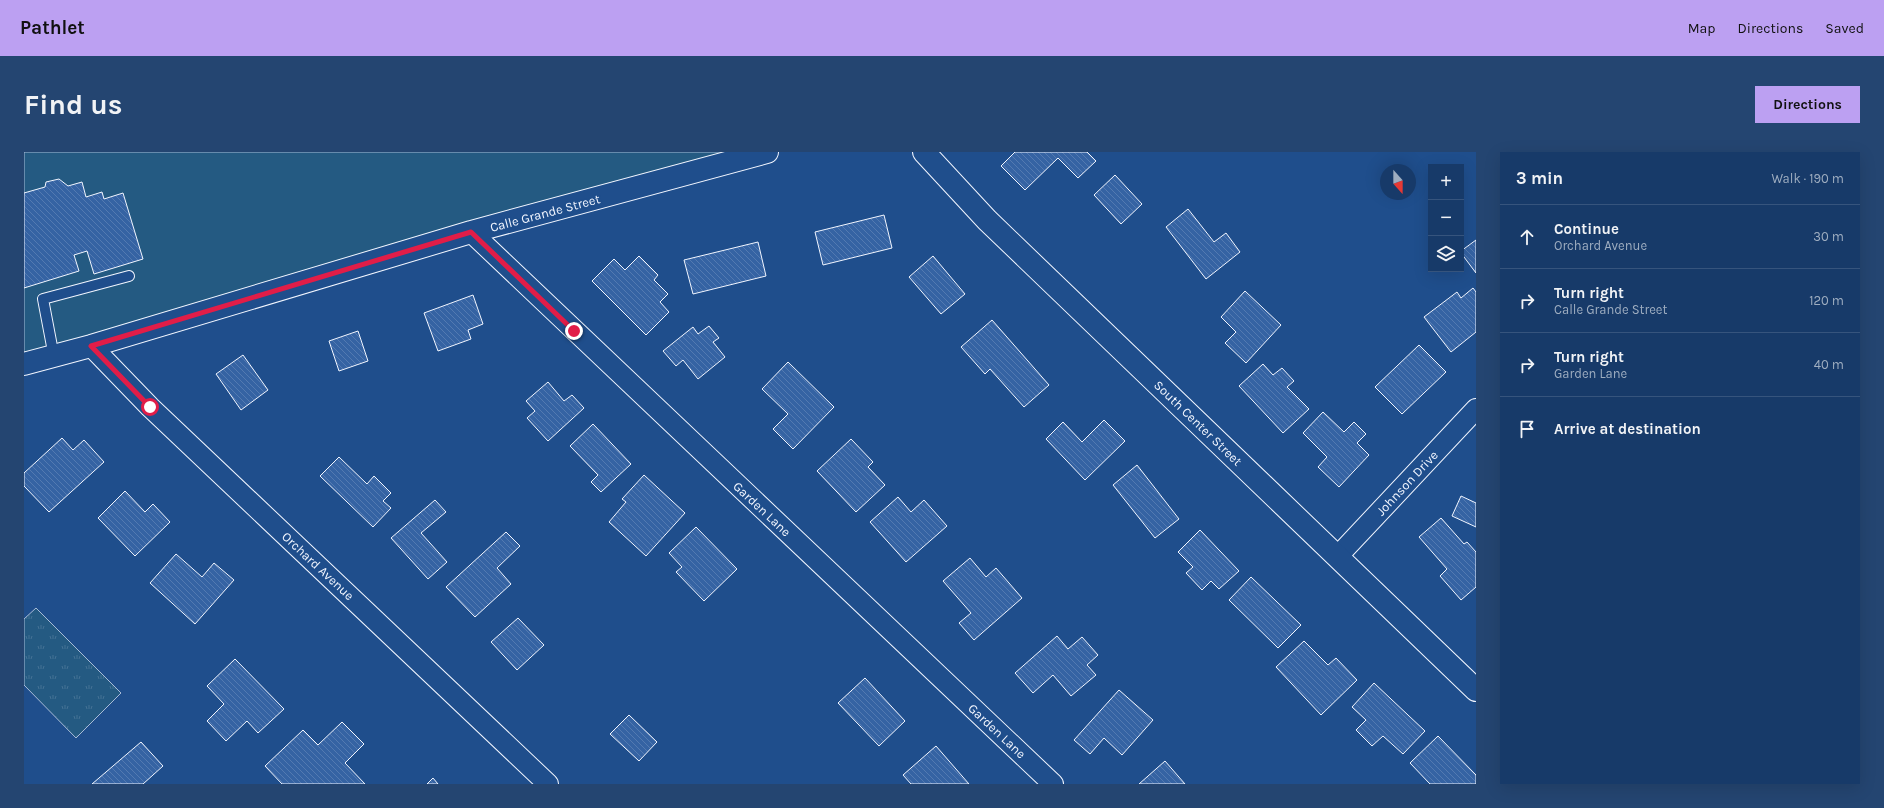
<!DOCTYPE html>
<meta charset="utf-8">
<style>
:root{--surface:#173a69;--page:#244571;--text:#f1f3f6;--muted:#9eadc0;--line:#36547d;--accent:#bca0f2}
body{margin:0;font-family:Karla,sans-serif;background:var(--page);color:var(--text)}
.controls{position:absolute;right:12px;top:12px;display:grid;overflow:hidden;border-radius:0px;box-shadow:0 4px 16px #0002}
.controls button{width:36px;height:36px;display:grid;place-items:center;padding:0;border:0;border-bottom:1px solid var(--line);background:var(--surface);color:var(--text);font:20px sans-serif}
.compass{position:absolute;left:1356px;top:12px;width:36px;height:36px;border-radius:50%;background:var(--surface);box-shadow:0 4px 16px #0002;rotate:159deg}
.stop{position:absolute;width:12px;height:12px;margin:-9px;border:3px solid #e11d48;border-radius:50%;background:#fff}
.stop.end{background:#e11d48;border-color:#fff;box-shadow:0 1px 4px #0008}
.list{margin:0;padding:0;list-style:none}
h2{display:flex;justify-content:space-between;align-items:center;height:52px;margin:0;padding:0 16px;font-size:17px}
h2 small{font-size:13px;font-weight:400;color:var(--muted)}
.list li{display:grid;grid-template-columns:26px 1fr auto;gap:12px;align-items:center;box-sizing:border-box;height:64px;padding:0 16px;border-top:1px solid var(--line)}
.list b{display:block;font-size:15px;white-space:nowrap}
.list p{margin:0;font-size:13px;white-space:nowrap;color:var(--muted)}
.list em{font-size:13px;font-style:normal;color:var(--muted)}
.icon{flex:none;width:22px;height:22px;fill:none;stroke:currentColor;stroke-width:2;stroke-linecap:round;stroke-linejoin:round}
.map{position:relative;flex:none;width:1452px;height:632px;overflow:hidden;border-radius:0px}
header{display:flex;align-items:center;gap:24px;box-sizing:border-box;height:56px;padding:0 20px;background:var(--accent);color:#111}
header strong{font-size:19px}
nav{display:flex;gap:22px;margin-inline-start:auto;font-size:14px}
.intro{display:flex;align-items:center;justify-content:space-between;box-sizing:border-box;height:96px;padding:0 24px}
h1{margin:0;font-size:28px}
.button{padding:10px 18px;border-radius:0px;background:var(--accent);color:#111;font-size:14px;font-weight:700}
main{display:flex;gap:24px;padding:0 24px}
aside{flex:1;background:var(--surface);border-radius:0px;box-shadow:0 4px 16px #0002}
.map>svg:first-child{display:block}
</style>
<header>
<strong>Pathlet</strong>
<nav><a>Map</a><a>Directions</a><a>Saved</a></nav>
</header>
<div class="intro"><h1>Find us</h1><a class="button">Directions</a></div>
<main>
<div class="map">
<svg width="1452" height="632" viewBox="0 0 1452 632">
<defs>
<pattern id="park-tufts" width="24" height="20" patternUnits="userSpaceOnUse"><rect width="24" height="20" fill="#245a82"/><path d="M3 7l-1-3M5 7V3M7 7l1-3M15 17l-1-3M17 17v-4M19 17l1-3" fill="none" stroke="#447295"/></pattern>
<pattern id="building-back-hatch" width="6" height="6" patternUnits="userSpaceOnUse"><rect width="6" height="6" fill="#3563a3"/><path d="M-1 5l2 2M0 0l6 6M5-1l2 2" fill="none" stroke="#537ab1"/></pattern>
</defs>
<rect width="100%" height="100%" fill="#1f4e8c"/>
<path fill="#245a82" stroke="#a8bbd7" d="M0,0H738L0,212Z"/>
<path fill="url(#park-tufts)" stroke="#a8bbd7" d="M12,456L97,541L52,586L0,533V467Z"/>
<path fill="url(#building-back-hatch)" stroke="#f2f6ff" d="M991,0H1063L1072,9L1054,26L1034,6L1001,38L977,14Z
M1091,23L1118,52L1097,72L1070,43Z
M35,27L44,34L58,30L62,45L78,40L80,47L99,41L119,107L70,122L63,99L50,103L55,119L0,136V41L21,35L22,30Z
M1164,57L1190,90L1202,81L1216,100L1182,127L1142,75Z
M860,63L868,96L799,113L791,80Z
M1452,88V121L1437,101V99Z
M734,90L742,124L669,142L660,108Z
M615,104L634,123L630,128L644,142L636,150L645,160L622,183L568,129L590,107L601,118Z
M909,104L941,142L917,162L885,125Z
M1449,136L1452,140V180L1427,200L1400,165L1433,140L1437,146Z
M1221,139L1257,173L1222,211L1201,191L1212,180L1197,165Z
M449,143L459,172L444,178L447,187L414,199L400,161Z
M968,168L1025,233L1000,255L966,217L961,222L937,195Z
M685,174L695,186L689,190L701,205L674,227L659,208L652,214L639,199L669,175L674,182Z
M334,179L344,209L315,219L305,189Z
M1395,193L1422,220L1378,262L1351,235Z
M219,203L244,238L217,258L192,222Z
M764,210L810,255L769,297L749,277L764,262L738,237Z
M1239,212L1249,223L1258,216L1270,229L1263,235L1285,257L1259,281L1215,234Z
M524,230L540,249L548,243L560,256L524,289L503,266L511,259L502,249Z
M1299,260L1320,280L1330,270L1342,282L1333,291L1345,303L1315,335L1294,315L1303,305L1279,281Z
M1080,268L1101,289L1061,328L1022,287L1039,270L1058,290Z
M569,272L607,312L577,340L567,330L574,323L546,294Z
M38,286L49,298L60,288L80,310L25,360L0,334V321Z
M827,287L849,310L844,315L861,333L832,360L793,319Z
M315,305L343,332L350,324L367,341L359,349L367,356L349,375L296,324Z
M1113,313L1155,367L1131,386L1089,333Z
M620,323L661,361L622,404L585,370L602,350L598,347Z
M101,339L121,360L129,352L146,370L111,404L74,366Z
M1437,344L1452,351V375L1428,364Z
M874,345L887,360L900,348L923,374L882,410L846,370Z
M411,348L422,360L397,381L423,410L404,427L367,386Z
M1417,366L1440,392L1443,390L1452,400V435L1437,448L1416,424L1423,417L1395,385Z
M672,375L713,417L680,449L652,420L658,415L645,401Z
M1176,378L1215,419L1195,437L1187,429L1178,438L1162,421L1169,415L1154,400Z
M482,380L496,394L473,416L487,432L451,465L422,435Z
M152,402L178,425L190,411L210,428L171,472L126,431Z
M946,406L962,425L972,416L998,446L950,488L935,471L947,461L919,429Z
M1227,425L1277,473L1254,496L1205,448Z
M494,466L520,493L493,518L467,490Z
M1033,484L1044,497L1058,485L1074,503L1063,513L1072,523L1047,544L1029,523L1009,541L991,521Z
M1280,489L1304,513L1312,506L1333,528L1297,563L1252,515Z
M211,507L260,557L234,581L223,569L202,589L183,569L200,552L183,534Z
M841,526L881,569L855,594L814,551Z
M1350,531L1401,579L1379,602L1359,584L1348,594L1332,578L1342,568L1328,555Z
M1095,538L1129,568L1098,603L1080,586L1066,602L1050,588Z
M605,563L633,590L615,609L586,582Z
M318,570L340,592L321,611L341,632H258L241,614L279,578L294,593Z
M1414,584L1452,623V632H1406L1386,611Z
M117,590L139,614L119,632H68Z
M912,594L945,632H887L879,623Z
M1141,609L1161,632H1115Z
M409,626L414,632H403Z"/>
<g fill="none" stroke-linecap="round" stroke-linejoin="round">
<g stroke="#f2f6ff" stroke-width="12">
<path id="lane" d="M30,205L19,147L105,124"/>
</g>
<g stroke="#f2f6ff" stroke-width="22">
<path id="street" d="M447,80L1029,632
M67,194L126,255L524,632
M1313,405L1452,257"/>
</g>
<g stroke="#f2f6ff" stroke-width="24">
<path id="secondary" d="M900,0L963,68L1452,538
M0,212L67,194L447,80L743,0"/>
</g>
<use href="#lane" stroke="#1f4e8c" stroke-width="10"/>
<use href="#street" stroke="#1f4e8c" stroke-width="20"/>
<use href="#secondary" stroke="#1f4e8c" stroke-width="22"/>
</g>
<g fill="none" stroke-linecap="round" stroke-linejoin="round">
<path stroke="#e11d48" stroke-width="5" d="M126,255L67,194L447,80L550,179"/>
</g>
<g text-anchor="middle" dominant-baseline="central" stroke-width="3" stroke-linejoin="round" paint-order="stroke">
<g font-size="13" fill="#f2f6ff" stroke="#1f4e8c">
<text transform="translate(521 61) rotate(-15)">Calle Grande Street</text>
<text transform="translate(1174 271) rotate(44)">South Center Street</text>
<text transform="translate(1383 331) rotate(-47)">Johnson Drive</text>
<text transform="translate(738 357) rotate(43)">Garden Lane</text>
<text transform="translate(294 414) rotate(43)">Orchard Avenue</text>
<text transform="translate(973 579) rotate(43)">Garden Lane</text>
</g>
</g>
</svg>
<div class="controls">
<button>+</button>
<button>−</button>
<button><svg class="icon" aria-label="layers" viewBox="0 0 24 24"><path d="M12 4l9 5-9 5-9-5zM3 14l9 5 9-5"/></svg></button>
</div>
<svg class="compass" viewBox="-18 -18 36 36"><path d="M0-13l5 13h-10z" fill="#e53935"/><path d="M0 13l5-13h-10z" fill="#9eadc0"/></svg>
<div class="stop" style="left:126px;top:255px"></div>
<div class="stop end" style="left:550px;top:179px"></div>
</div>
<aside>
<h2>3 min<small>Walk · 190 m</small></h2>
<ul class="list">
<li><svg class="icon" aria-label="ahead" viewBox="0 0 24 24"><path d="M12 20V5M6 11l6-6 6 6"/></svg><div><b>Continue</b><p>Orchard Avenue</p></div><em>30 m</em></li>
<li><svg class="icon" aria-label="right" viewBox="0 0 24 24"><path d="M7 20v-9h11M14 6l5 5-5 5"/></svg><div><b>Turn right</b><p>Calle Grande Street</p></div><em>120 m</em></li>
<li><svg class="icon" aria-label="right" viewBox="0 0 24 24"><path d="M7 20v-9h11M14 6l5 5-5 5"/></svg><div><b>Turn right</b><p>Garden Lane</p></div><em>40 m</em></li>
<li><svg class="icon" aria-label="arrive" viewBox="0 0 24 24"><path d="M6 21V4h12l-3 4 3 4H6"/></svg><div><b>Arrive at destination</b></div></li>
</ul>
</aside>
</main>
